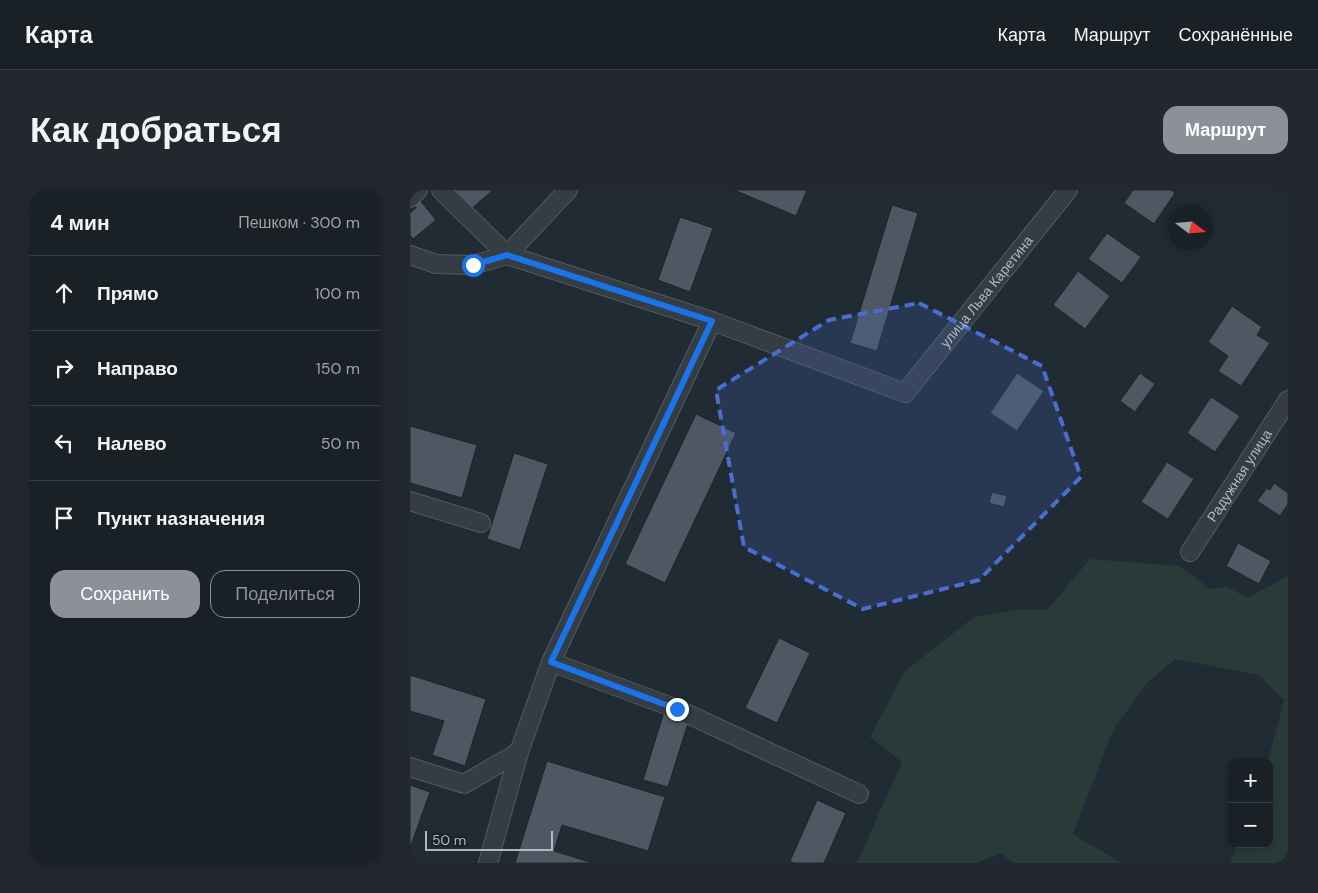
<!DOCTYPE html>
<html lang="ru">
<meta charset="utf-8">
<style>
:root{--surface:#192026;--page:#22282e;--text:#f1f3f6;--muted:#9fa3a7;--line:#373e43;--accent:#8c9099}
body{margin:0;font-family:"DM Sans",sans-serif;background:var(--page);color:var(--text)}
.controls{position:absolute;right:15px;bottom:15px;display:grid;overflow:hidden;border-radius:10px;box-shadow:0 2px 12px #0003}
.controls button{width:45px;height:45px;display:grid;place-items:center;padding:0;border:0;border-bottom:1px solid var(--line);background:var(--surface);color:var(--text);font:25px sans-serif}
.compass{position:absolute;left:758px;top:15px;width:45px;height:45px;border-radius:50%;background:var(--surface);box-shadow:0 2px 12px #0003;rotate:106deg}
.scale{position:absolute;left:15px;bottom:12px;width:128px;box-sizing:border-box;padding-left:5px;border:2px solid #afb8c1;border-top:0;font-size:14px;line-height:18px;white-space:nowrap;color:#afb8c1;-webkit-text-stroke:4px #1a2228;paint-order:stroke}
.stop{position:absolute;width:15px;height:15px;margin:-11px;border:4px solid #1a73e8;border-radius:50%;background:#fff}
.stop.end{background:#1a73e8;border-color:#fff;box-shadow:0 1px 5px #0008}
.list{margin:0;padding:0;list-style:none}
h2{display:flex;justify-content:space-between;align-items:center;height:65px;margin:0;padding:0 20px;font-size:21px}
h2 small{font-size:16px;font-weight:400;color:var(--muted)}
.list li{display:grid;grid-template-columns:32px 1fr auto;gap:15px;align-items:center;box-sizing:border-box;height:75px;padding:0 20px;border-top:1px solid var(--line)}
.list b{display:block;font-size:19px;white-space:nowrap}
.list em{font-size:16px;font-style:normal;color:var(--muted)}
.actions{display:flex;gap:10px;padding:15px 20px}
.actions a{flex:1;padding:11px 0;border:1px solid var(--accent);border-radius:15px;text-align:center;font-size:18px;color:var(--accent)}
.actions .main{background:var(--accent);color:#fff}
.icon{flex:none;width:28px;height:28px;fill:none;stroke:currentColor;stroke-width:2;stroke-linecap:round;stroke-linejoin:round}
.map{position:relative;flex:none;width:878px;height:673px;overflow:hidden;border-radius:15px}
header{display:flex;align-items:center;gap:30px;box-sizing:border-box;height:70px;padding:0 25px;background:var(--surface);border-bottom:1px solid var(--line)}
header strong{font-size:24px}
nav{display:flex;gap:28px;margin-inline-start:auto;font-size:18px}
.intro{display:flex;align-items:center;justify-content:space-between;box-sizing:border-box;height:120px;padding:0 30px}
h1{margin:0;font-size:35px}
.button{padding:12px 22px;border-radius:15px;background:var(--accent);color:#fff;font-size:18px;font-weight:700}
main{display:flex;gap:30px;padding:0 30px}
aside{flex:1;background:var(--surface);border-radius:15px;box-shadow:0 2px 12px #0003}
.map>svg:first-child{display:block}
</style>
<header>
<strong>Карта</strong>
<nav><a>Карта</a><a>Маршрут</a><a>Сохранённые</a></nav>
</header>
<div class="intro"><h1>Как добраться</h1><a class="button">Маршрут</a></div>
<main>
<aside>
<h2>4 мин<small>Пешком · 300 m</small></h2>
<ul class="list">
<li><svg class="icon" aria-label="ahead" viewBox="0 0 24 24"><path d="M12 20V5M6 11l6-6 6 6"/></svg><div><b>Прямо</b></div><em>100 m</em></li>
<li><svg class="icon" aria-label="right" viewBox="0 0 24 24"><path d="M7 20v-9h11M14 6l5 5-5 5"/></svg><div><b>Направо</b></div><em>150 m</em></li>
<li><svg class="icon" aria-label="left" viewBox="0 0 24 24"><path d="M17 20v-9H6M10 6l-5 5 5 5"/></svg><div><b>Налево</b></div><em>50 m</em></li>
<li><svg class="icon" aria-label="arrive" viewBox="0 0 24 24"><path d="M6 21V4h12l-3 4 3 4H6"/></svg><div><b>Пункт назначения</b></div></li>
</ul>
<div class="actions"><a class="main">Сохранить</a><a>Поделиться</a></div>
</aside>
<div class="map">
<svg width="878" height="673" viewBox="0 0 878 673">
<rect width="100%" height="100%" fill="#212b33"/>
<path fill="#293b39" d="M680,369L770,376L800,399L817,397L838,408L878,386V673H820L828,654H859V572H858L874,510L849,485L765,469L737,493L703,540L663,644L711,673H603L591,663L566,673H447L492,572L460,547L494,482L564,427L607,420H637Z"/>
<path fill="#4d5862" stroke="#1c242b" d="M45,0H83L61,19Z
M324,0H397L386,26Z
M723,0H761L765,3L744,34L714,13Z
M9,9L26,30L3,49L0,45V23L6,18L3,14Z
M482,15L508,23L467,161L440,153Z
M270,27L303,38L280,102L248,90Z
M697,43L731,67L712,93L678,69Z
M668,81L700,106L675,139L643,115Z
M822,116L852,137L847,145L860,153L831,196L808,181L818,166L798,152Z
M607,183L634,201L607,241L580,223Z
M730,183L745,194L725,222L710,211Z
M801,207L830,226L805,262L777,243Z
M286,224L326,243L255,393L215,374Z
M0,236L67,255L52,308L0,293Z
M104,263L138,274L110,360L77,349Z
M757,272L784,289L758,329L731,312Z
M864,293L878,303V314L870,326L847,311L857,298L860,300Z
M582,302L597,306L594,317L579,313Z
M828,353L861,371L849,394L816,376Z
M369,448L400,463L367,533L335,518Z
M0,485L76,509L55,576L22,565L34,531L0,521Z
M254,522L279,530L258,597L233,590Z
M137,571L255,607L238,661L152,635L144,661L183,673H105Z
M0,595L20,602L0,658Z
M407,610L436,623L414,673H384L380,671Z"/>
<g fill="none" stroke-linecap="round" stroke-linejoin="round">
<g stroke="#525b62" stroke-width="20">
<g id="minor">
<path id="s1" d="M31,0L97,65L302,131L495,203L658,0"/>
<path d="M0,8L8,0"/>
<path d="M0,65L26,74L63,75L97,65L158,0"/>
<path d="M0,311L71,333"/>
<path id="s2" d="M780,362L878,210"/>
<path d="M141,472L267,519L449,604"/>
<path d="M0,577L54,594L109,562"/>
<path d="M78,673L109,562L141,472L302,131"/>
</g>
</g>
<use href="#minor" stroke="#343d44" stroke-width="18"/>
</g>
<g fill="none" stroke-linecap="round" stroke-linejoin="round">
<path stroke="#1a73e8" stroke-width="6" d="M63,75L97,65L302,131L141,472L267,519"/>
</g>
<path fill="#496ed1" fill-opacity="0.2" stroke="#496ed1" stroke-width="4" stroke-dasharray="10 6" stroke-linejoin="round" d="M509,113L632,176L671,287L569,390L453,419L334,357L306,200L419,130Z"/>
<g text-anchor="middle" dominant-baseline="central" stroke-width="4.5" stroke-linejoin="round" paint-order="stroke">
<g font-size="14" fill="#afb8c1" stroke="#1a2228">
<text stroke="none"><textPath href="#s1" startOffset="644">улица Льва Каретина</textPath></text>
<text stroke="none"><textPath href="#s2" startOffset="91">Радужная улица</textPath></text>
</g>
</g>
</svg>
<div class="controls">
<button>+</button>
<button>−</button>
</div>
<svg class="compass" viewBox="-18 -18 36 36"><path d="M0-13l5 13h-10z" fill="#e53935"/><path d="M0 13l5-13h-10z" fill="#9fa3a7"/></svg>
<div class="scale">50 m</div>
<div class="stop" style="left:63px;top:75px"></div>
<div class="stop end" style="left:267px;top:519px"></div>
</div>
</main>
